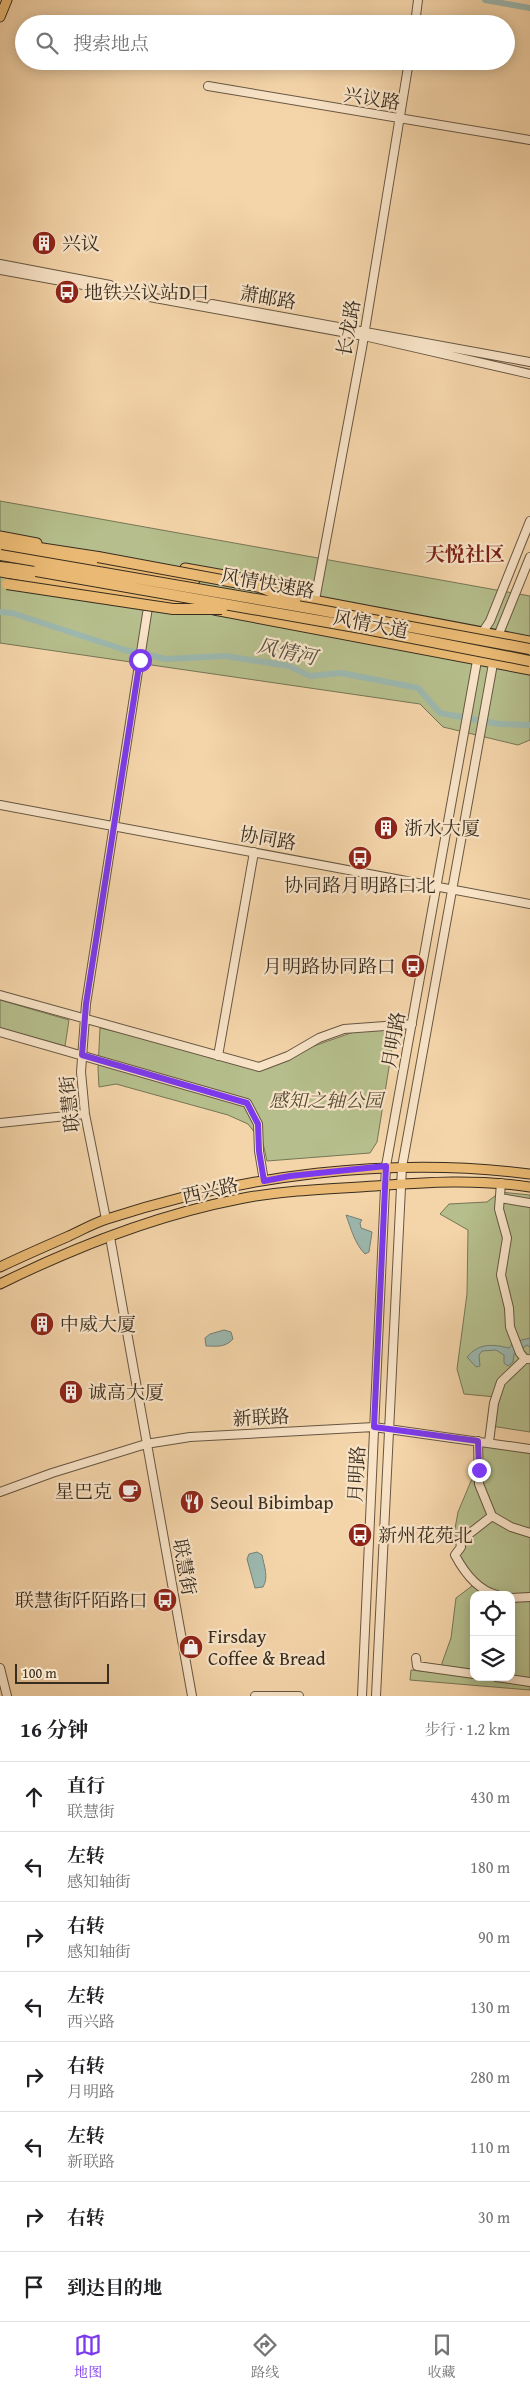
<!DOCTYPE html>
<html lang="zh">
<meta charset="utf-8">
<style>
:root{--surface:#fff;--page:#f6f6f6;--text:#202124;--muted:#757577;--line:#e0e0e0;--accent:#7c3aed}
body{margin:0;font-family:"Gentium Book Plus","Noto Serif SC",serif;background:var(--page);color:var(--text)}
.controls{position:absolute;right:15px;bottom:15px;display:grid;overflow:hidden;border-radius:10px;box-shadow:0 2px 12px #0003}
.controls button{width:45px;height:45px;display:grid;place-items:center;padding:0;border:0;border-bottom:1px solid var(--line);background:var(--surface);color:var(--text);font:25px sans-serif}
.scale{position:absolute;left:15px;bottom:12px;width:94px;box-sizing:border-box;padding-left:5px;border:2px solid #382d1f;border-top:0;font-size:14px;line-height:18px;white-space:nowrap;color:#382d1f;-webkit-text-stroke:4px #f8e3c7;paint-order:stroke}
.stop{position:absolute;width:15px;height:15px;margin:-11px;border:4px solid #7c3aed;border-radius:50%;background:#fff}
.stop.end{background:#7c3aed;border-color:#fff;box-shadow:0 1px 5px #0008}
.list{margin:0;padding:0;list-style:none}
h2{display:flex;justify-content:space-between;align-items:center;height:65px;margin:0;padding:0 20px;font-size:21px}
h2 small{font-size:16px;font-weight:400;color:var(--muted)}
.list li{display:grid;grid-template-columns:32px 1fr auto;gap:15px;align-items:center;box-sizing:border-box;height:70px;padding:0 20px;border-top:1px solid var(--line)}
.list b{display:block;font-size:19px;white-space:nowrap}
.list p{margin:0;font-size:16px;white-space:nowrap;color:var(--muted)}
.list em{font-size:16px;font-style:normal;color:var(--muted)}
.icon{flex:none;width:28px;height:28px;fill:none;stroke:currentColor;stroke-width:2;stroke-linecap:round;stroke-linejoin:round}
.map{position:relative;flex:none;width:530px;height:1696px;overflow:hidden}
.search{position:absolute;background:var(--surface);box-shadow:0 2px 12px #0003;left:15px;right:15px;top:15px;height:55px;display:flex;align-items:center;gap:12px;box-sizing:border-box;padding:0 18px;border-radius:28px;color:var(--muted);font-size:19px}
.sheet{height:625px;background:var(--surface)}
nav{display:flex;justify-content:space-around;align-items:center;box-sizing:border-box;height:70px;border-top:1px solid var(--line);background:var(--surface);font-size:14px;color:var(--muted)}
nav a{display:grid;justify-items:center;gap:2px}
nav .on{color:var(--accent)}
.map>svg:first-child{display:block}
</style>
<div class="map">
<svg width="530" height="1696" viewBox="0 0 530 1696">
<rect width="100%" height="100%" fill="#f4d4a9"/>
<filter id="stains"><feTurbulence type="fractalNoise" baseFrequency=".004" numOctaves="4"/><feColorMatrix values="0 0 0 0 .2 0 0 0 0 .09 0 0 0 0 .02 0 0 0 .5 -.17"/></filter>
<radialGradient id="worn" r=".72"><stop offset=".6" stop-color="#630" stop-opacity="0"/><stop offset="1" stop-color="#630" stop-opacity=".3"/></radialGradient>
<path fill="#b5be8c" stroke="#767656" fill-rule="evenodd" d="M0,501L530,596V740L518,745L443,727L420,704L0,643Z
M0,1000L69,1020L65,1046L0,1028Z
M100,1028L263,1064L365,1028L395,1030L377,1142L370,1153L267,1161L263,1143L248,1124L228,1115L116,1084L99,1087L98,1068Z
M500,1192L530,1195V1432L491,1426L496,1397L464,1394L457,1369L467,1294L468,1230L440,1214L449,1204L487,1202Z
M479,1445L530,1453V1690L410,1680L411,1670L442,1673V1663L451,1638L456,1598L476,1583L455,1555L460,1541L454,1534L458,1512L471,1481L479,1470ZM474,1595H511V1677H474Z"/>
<path fill="#9cb7ae" stroke="#748075" d="M346,1215L362,1220L360,1223L361,1228L372,1232L369,1252L365,1254C355,1244 351,1229 346,1215Z
M224,1330L231,1332L233,1339C225,1348 216,1346 206,1346L205,1338L210,1334Z
M530,1338V1347L527,1345L514,1354L513,1362L508,1366L504,1363V1355L496,1350L482,1351L479,1355L480,1366L476,1367L467,1357C479,1343 492,1344 509,1348L514,1342Z
M257,1552L262,1555C264,1566 269,1577 263,1587L255,1588L247,1559L249,1554Z"/>
<g fill="none" stroke-linecap="round" stroke-linejoin="round">
<path stroke="#9cb7ae" stroke-width="6" d="M485,0L530,8
M0,612L12,613L125,650L166,659L225,656L289,666L310,676L341,673L418,688L440,713L499,724L530,725"/>
<g stroke="#675742" stroke-width="10">
<path id="minor" d="M415,24L418,0
M208,86L530,140
M0,264L110,285
M0,270L364,336L530,374
M212,304L530,362
M315,600L362,348L409,61
M0,805L530,904
M0,995L259,1067L288,1056L319,1038L344,1029L412,1024
M0,1032L247,1103L258,1124L259,1151L264,1181
M218,1056L254,852
M0,1123L85,1114
M501,1183L499,1209L507,1238L501,1275L509,1308L510,1327L520,1353L525,1359
M500,1198L530,1203
M106,1219L85,1114L81,1072L86,1004L149,601
M110,1237L192,1696
M478,1441L479,1484L492,1516L511,1527L530,1533
M489,1442L494,1403L501,1382L525,1359H528
M0,1492L52,1473L146,1444L190,1437L374,1427L530,1449
M492,1516L460,1541L461,1547L455,1555C464,1572 477,1590 497,1595
M511,1598L530,1597
M416,1658L417,1666L474,1674
M0,1668L7,1696
M496,1677L530,1682
M255,1696H299
M362,1696L386,1166L482,633L490,621L530,521
M376,1696L402,1167L498,636L530,557"/>
</g>
<g stroke="#382d1f" stroke-width="11">
<path id="major" d="M0,17L7,0
M0,536L37,543
M0,548L195,580
M185,568L281,585L304,595
M0,572L187,606
M287,595L530,641
M214,610L530,670
M0,1267C23,1256 46,1246 69,1236C82,1230 94,1223 107,1219C243,1175 389,1156 530,1174
M0,1284C75,1247 157,1215 239,1199C283,1190 330,1189 375,1186C427,1182 478,1179 530,1187"/>
</g>
<g stroke="#382d1f" stroke-width="12">
<path id="highway" d="M0,542L98,557
M0,567L36,571"/>
</g>
<use href="#minor" stroke="#f8e3c7" stroke-width="8"/>
<use href="#major" stroke="#eaba74" stroke-width="9"/>
<use href="#highway" stroke="#eaba74" stroke-width="10"/>
<g stroke="#382d1f" stroke-width="12" stroke-linecap="butt">
<path id="highway-bridge" d="M0,555L314,609L530,649
M98,557L260,587L295,601
M36,571L361,628L530,661
M7,584L173,609H222"/>
</g>
<use href="#highway-bridge" stroke="#eaba74" stroke-width="10"/>
</g>
<g fill="none" stroke-linecap="round" stroke-linejoin="round">
<path stroke="#7c3aed" stroke-width="6" d="M140,660L86,1004L82,1055L247,1103L258,1124L259,1151L264,1181L290,1176L386,1166L374,1427L478,1441L479,1470"/>
</g>
<defs>
<g id="building-disc" transform="scale(1.25)"><circle r="9.5" fill="#8f2418" stroke="#f8e3c7"/><path d="M-4-6H4V6H1V3H-1V6H-4ZM-2.5-4.3h1.7v1.8h-1.7ZM.8-4.3h1.7v1.8H.8ZM-2.5-1h1.7V.8h-1.7ZM.8-1h1.7V.8H.8Z" fill="#fff"/></g>
<g id="bus-disc" transform="scale(1.25)"><circle r="9.5" fill="#8f2418" stroke="#f8e3c7"/><path d="M-5-6H5V4H4V6H2V4H-2V6H-4V4H-5ZM-3.5-4V0h7V-4ZM-3.5 1.2v1.5H-2V1.2ZM2 1.2v1.5H3.5V1.2Z" fill="#fff"/></g>
<g id="cafe-disc" transform="scale(1.25)"><circle r="9.5" fill="#8f2418" stroke="#f8e3c7"/><path d="M-5.5-4.5H6V0H3Q3 3.5 0 3.5H-2.5Q-5.5 3.5-5.5 0ZM3-3.2v2h1.7v-2ZM-6 4.5H4V6H-6Z" fill="#fff"/></g>
<g id="restaurant-disc" transform="scale(1.25)"><circle r="9.5" fill="#8f2418" stroke="#f8e3c7"/><path d="M-5-6h1v4h1v-4h1v4h1v-4h1v5L-1.5 .5V6h-2V.5L-5-1ZM5-6V6H3V1.5H1.5Q1.5-4 5-6Z" fill="#fff"/></g>
<g id="shop-disc" transform="scale(1.25)"><circle r="9.5" fill="#8f2418" stroke="#f8e3c7"/><path d="M-5-2.5h2.3a2.7 3.5 0 0 1 5.4 0H5L5.5 6h-11ZM-1.5-2.5h3a1.5 2.3 0 0 0-3 0Z" fill="#fff"/></g>
</defs>
<g fill-rule="evenodd">
<use href="#building-disc" x="44" y="243"/>
<use href="#bus-disc" x="67" y="292"/>
<use href="#building-disc" x="386" y="828"/>
<use href="#bus-disc" x="360" y="858"/>
<use href="#bus-disc" x="413" y="966"/>
<use href="#building-disc" x="42" y="1324"/>
<use href="#building-disc" x="71" y="1392"/>
<use href="#cafe-disc" x="130" y="1491"/>
<use href="#restaurant-disc" x="192" y="1502"/>
<use href="#bus-disc" x="360" y="1535"/>
<use href="#bus-disc" x="165" y="1600"/>
<use href="#shop-disc" x="191" y="1647"/>
</g>
<g text-anchor="middle" dominant-baseline="central" stroke-width="4.5" stroke-linejoin="round" paint-order="stroke">
<g font-size="19" fill="#382d1f" stroke="#f8e3c7">
<text transform="translate(372 98) rotate(9)">兴议路</text>
<text transform="translate(268 297) rotate(10)">萧邮路</text>
<text transform="translate(348 328) rotate(-80)">长龙路</text>
<text transform="translate(268 583) rotate(10)">风情快速路</text>
<text transform="translate(371 624) rotate(11)">风情大道</text>
<text transform="translate(268 838) rotate(10)">协同路</text>
<text transform="translate(393 1040) rotate(-80)">月明路</text>
<text transform="translate(69 1104) rotate(-96)">联慧街</text>
<text transform="translate(210 1190) rotate(-13)">西兴路</text>
<text transform="translate(261 1417) rotate(-3)">新联路</text>
<text transform="translate(356 1474) rotate(-87)">月明路</text>
<text transform="translate(185 1567) rotate(80)">联慧街</text>
</g>
<g font-size="19" fill="#382d1f" stroke="#f8e3c7" text-anchor="start">
<text x="62" y="243">兴议</text>
<text x="84" y="292">地铁兴议站D口</text>
<text x="404" y="828">浙水大厦</text>
<text x="360" y="885" text-anchor="middle">协同路月明路口北</text>
<text x="396" y="966" text-anchor="end">月明路协同路口</text>
<text x="60" y="1324">中威大厦</text>
<text x="88" y="1392">诚高大厦</text>
<text x="112" y="1491" text-anchor="end">星巴克</text>
<text x="210" y="1502">Seoul Bibimbap</text>
<text x="378" y="1535">新州花苑北</text>
<text x="148" y="1600" text-anchor="end">联慧街阡陌路口</text>
<text x="208" y="1636">Firsday<tspan x="208" dy="22">Coffee &amp; Bread</tspan></text>
</g>
<g font-size="19" font-style="italic" fill="#514a35" stroke="#f8e3c7">
<text x="326" y="1100">感知之轴公园</text>
</g>
<g font-size="20" font-weight="bold" fill="#7a1f14" stroke="#f8e3c7">
<text x="465" y="553">天悦社区</text>
</g>
<g font-size="20" font-style="italic" fill="#515043" stroke="#f8e3c7">
<text transform="translate(287 651) rotate(12)">风情河</text>
</g>
</g>
<rect width="100%" height="100%" filter="url(#stains)"/>
<rect width="100%" height="100%" fill="url(#worn)"/>
</svg>
<div class="controls">
<button><svg class="icon" aria-label="locate" viewBox="0 0 24 24"><circle cx="12" cy="12" r="6"/><path d="M12 2v4M12 18v4M2 12h4M18 12h4"/></svg></button>
<button><svg class="icon" aria-label="layers" viewBox="0 0 24 24"><path d="M12 4l9 5-9 5-9-5zM3 14l9 5 9-5"/></svg></button>
</div>
<div class="scale">100 m</div>
<div class="stop" style="left:140px;top:660px"></div>
<div class="stop end" style="left:479px;top:1470px"></div>
<div class="search"><svg class="icon" aria-label="search" viewBox="0 0 24 24"><circle cx="10" cy="10" r="6"/><path d="M15 15l6 6"/></svg>搜索地点</div>
</div>
<section class="sheet">
<h2>16 分钟<small>步行 · 1.2 km</small></h2>
<ul class="list">
<li><svg class="icon" aria-label="ahead" viewBox="0 0 24 24"><path d="M12 20V5M6 11l6-6 6 6"/></svg><div><b>直行</b><p>联慧街</p></div><em>430 m</em></li>
<li><svg class="icon" aria-label="left" viewBox="0 0 24 24"><path d="M17 20v-9H6M10 6l-5 5 5 5"/></svg><div><b>左转</b><p>感知轴街</p></div><em>180 m</em></li>
<li><svg class="icon" aria-label="right" viewBox="0 0 24 24"><path d="M7 20v-9h11M14 6l5 5-5 5"/></svg><div><b>右转</b><p>感知轴街</p></div><em>90 m</em></li>
<li><svg class="icon" aria-label="left" viewBox="0 0 24 24"><path d="M17 20v-9H6M10 6l-5 5 5 5"/></svg><div><b>左转</b><p>西兴路</p></div><em>130 m</em></li>
<li><svg class="icon" aria-label="right" viewBox="0 0 24 24"><path d="M7 20v-9h11M14 6l5 5-5 5"/></svg><div><b>右转</b><p>月明路</p></div><em>280 m</em></li>
<li><svg class="icon" aria-label="left" viewBox="0 0 24 24"><path d="M17 20v-9H6M10 6l-5 5 5 5"/></svg><div><b>左转</b><p>新联路</p></div><em>110 m</em></li>
<li><svg class="icon" aria-label="right" viewBox="0 0 24 24"><path d="M7 20v-9h11M14 6l5 5-5 5"/></svg><div><b>右转</b></div><em>30 m</em></li>
<li><svg class="icon" aria-label="arrive" viewBox="0 0 24 24"><path d="M6 21V4h12l-3 4 3 4H6"/></svg><div><b>到达目的地</b></div></li>
</ul>
</section>
<nav>
<a class="on"><svg class="icon" aria-label="map" viewBox="0 0 24 24"><path d="M3 6l6-2 6 2 6-2v14l-6 2-6-2-6 2zM9 4v14M15 6v14"/></svg>地图</a>
<a><svg class="icon" aria-label="directions" viewBox="0 0 24 24"><path d="M12 3l9 9-9 9-9-9zM9 14v-3h6M13 9l2 2-2 2"/></svg>路线</a>
<a><svg class="icon" aria-label="saved" viewBox="0 0 24 24"><path d="M7 4h10v16l-5-4-5 4z"/></svg>收藏</a>
</nav>
